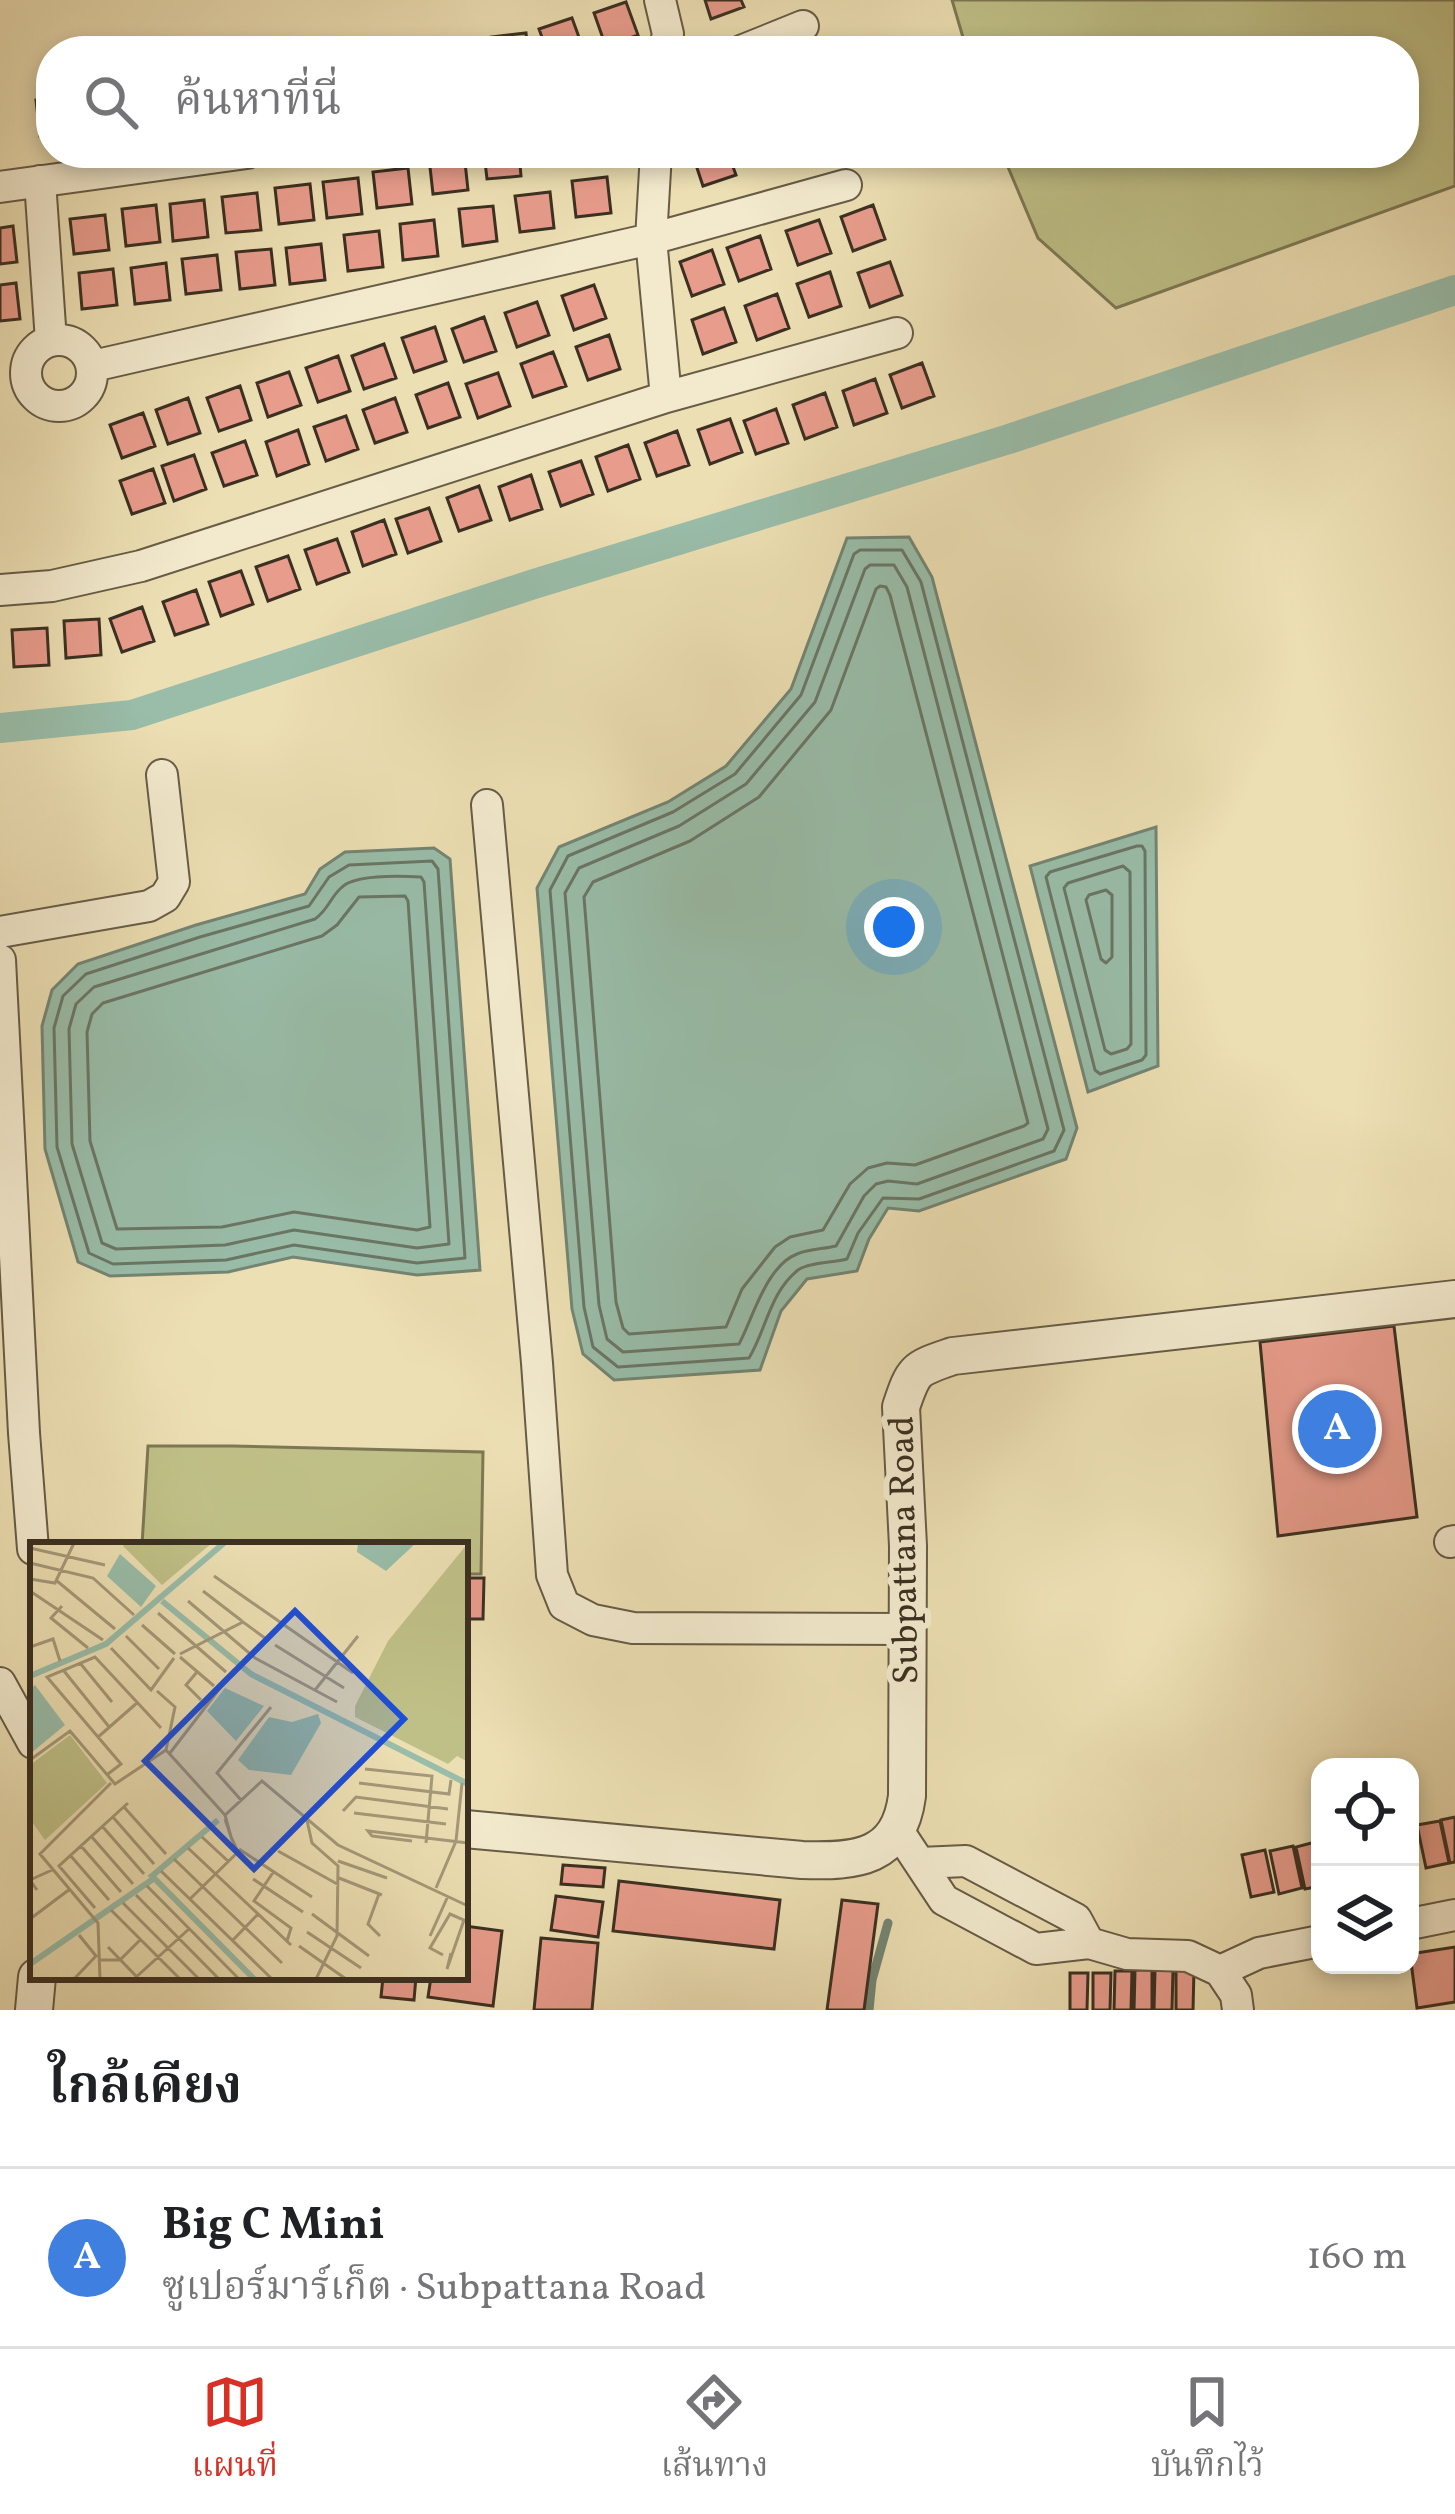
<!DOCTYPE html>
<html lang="th">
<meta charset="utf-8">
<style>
:root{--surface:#fff;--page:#f6f6f6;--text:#202124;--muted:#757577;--line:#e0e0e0;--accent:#d93025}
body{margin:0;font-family:Vollkorn,"Noto Serif Thai",serif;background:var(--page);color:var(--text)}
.controls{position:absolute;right:36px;bottom:36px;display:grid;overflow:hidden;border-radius:24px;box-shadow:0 6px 18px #0003}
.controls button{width:108px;height:108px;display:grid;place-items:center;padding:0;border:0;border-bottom:3px solid var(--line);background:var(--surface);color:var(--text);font:60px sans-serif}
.you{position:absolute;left:894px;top:927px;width:42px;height:42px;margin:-30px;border:9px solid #fff;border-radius:50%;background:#1a73e8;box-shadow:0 0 0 18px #1a73e833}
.badge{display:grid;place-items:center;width:78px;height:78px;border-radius:50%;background:var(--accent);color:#fff;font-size:39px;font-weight:700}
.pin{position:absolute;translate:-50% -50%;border:6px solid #fff;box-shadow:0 3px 12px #0006}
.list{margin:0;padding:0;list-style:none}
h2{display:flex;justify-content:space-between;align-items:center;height:156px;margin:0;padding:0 48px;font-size:51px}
h2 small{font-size:39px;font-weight:400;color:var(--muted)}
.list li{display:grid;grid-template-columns:78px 1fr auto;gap:36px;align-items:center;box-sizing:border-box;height:180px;padding:0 48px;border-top:3px solid var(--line)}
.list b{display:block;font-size:45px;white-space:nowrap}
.list p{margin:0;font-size:39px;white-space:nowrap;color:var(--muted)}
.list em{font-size:39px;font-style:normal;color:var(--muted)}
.icon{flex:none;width:66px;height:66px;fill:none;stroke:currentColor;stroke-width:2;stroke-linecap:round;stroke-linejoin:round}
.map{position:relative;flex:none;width:1455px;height:2010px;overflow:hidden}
.search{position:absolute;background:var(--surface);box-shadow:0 6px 18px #0003;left:36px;right:36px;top:36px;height:132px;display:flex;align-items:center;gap:30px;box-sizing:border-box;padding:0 42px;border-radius:48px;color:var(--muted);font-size:45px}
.sheet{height:336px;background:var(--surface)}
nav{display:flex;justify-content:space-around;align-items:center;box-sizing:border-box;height:168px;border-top:3px solid var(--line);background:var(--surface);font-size:33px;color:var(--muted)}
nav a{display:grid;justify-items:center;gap:6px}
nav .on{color:var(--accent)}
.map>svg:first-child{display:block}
</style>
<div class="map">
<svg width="1455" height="2010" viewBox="0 0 1455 2010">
<rect width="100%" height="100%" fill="#ecdfb3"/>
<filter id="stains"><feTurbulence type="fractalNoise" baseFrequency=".00167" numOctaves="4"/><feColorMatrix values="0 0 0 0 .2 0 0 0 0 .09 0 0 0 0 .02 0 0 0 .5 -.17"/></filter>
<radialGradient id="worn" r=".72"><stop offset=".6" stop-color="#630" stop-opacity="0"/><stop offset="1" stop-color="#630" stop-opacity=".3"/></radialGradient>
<path fill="#bfc087" stroke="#7d7854" stroke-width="3" d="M952,0H1455V186L1116,308L1038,238L1002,153H1404V51H967Z
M148,1446H232L483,1452L481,1574H465V1545H142Z"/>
<path fill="#99bda9" stroke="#738573" stroke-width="3" d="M909,537L932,577L1077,1128L1066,1159L919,1211L888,1208L869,1239L857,1271L807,1279L781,1311L760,1370L614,1380L583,1354L572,1309L537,888L559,847L668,802L726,766L791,689L847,538Z
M1156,827L1158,1066L1088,1092L1030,866Z
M434,848L450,859L480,1270L417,1275L293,1257L228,1272L110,1276L78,1262L45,1149L42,1026L52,990L78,964L196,925L305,894L320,869L345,852Z"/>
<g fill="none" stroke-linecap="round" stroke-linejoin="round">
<path stroke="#6a7665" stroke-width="3" d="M860,550H902L921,582L1064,1130L1054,1151L919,1199L883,1198L858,1233L847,1259C833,1263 810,1262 798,1270C770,1292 766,1330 749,1358L618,1367L593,1347L584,1307L550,890L568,856L673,812L735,774L801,695L854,554Z
M870,565H894L907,587L1048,1129L1043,1139L917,1184L888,1181L876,1184L864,1196L836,1246C824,1249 809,1249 797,1254C766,1266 753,1318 739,1344L623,1352L607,1339L599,1305L565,893L579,868L679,826L746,784L815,702L865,569Z
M880,586L886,587L890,595L1028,1123L1024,1126L915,1165L887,1163L868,1168L850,1184L823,1230L790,1237L775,1247L742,1289L726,1327L629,1334L623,1328L616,1302L584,897L593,882L690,841L759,797L831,710L876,589Z
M1137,846H1142L1145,851L1146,1055L1142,1060L1100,1074L1095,1070L1046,877L1050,872Z
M432,861L438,869L465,1258L417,1263L294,1245L226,1260L113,1264L89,1253L57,1147L54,1028L63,996L86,974L200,937L309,906L329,877L349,865Z
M1123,866L1130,872L1131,1044L1127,1049L1111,1054L1105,1050L1064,888L1068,883Z
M421,877L424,882L449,1244L417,1248L294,1230L225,1245L116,1249L102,1243L72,1144L69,1029L76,1004L94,987L315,919C328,910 330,898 341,888C354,874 402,876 421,877Z
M1106,890L1112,895V957L1106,963L1101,959L1086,900L1089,895Z
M405,896L408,901L430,1227L417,1230L294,1212L222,1227L117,1229L90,1141L87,1032L92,1014L103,1003L322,936L337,925L359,897Z"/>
<path stroke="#738573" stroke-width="9" d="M869,2010L872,1980L888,1923"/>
<path stroke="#99bda9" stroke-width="30" d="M0,728L132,715L534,584L1009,439L1455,290"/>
</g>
<path fill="#e89c8c" stroke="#3b3021" stroke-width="3" d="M705,0H741L744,7L711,19Z
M626,2L638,35L606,47L594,13Z
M572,18L584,51H547L539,29Z
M526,33L528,51H493L491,37Z
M51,98V135L40,136L36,100Z
M464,153L468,190L433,194L429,158Z
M484,153H519L521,176L487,179Z
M692,153H728L736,175L703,186Z
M408,168L412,204L377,208L373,172Z
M607,177L611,213L576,217L572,181Z
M358,178L362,214L327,218L323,182Z
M310,184L314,220L279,224L275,188Z
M550,192L554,228L520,232L515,196Z
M257,193L261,230L226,233L222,197Z
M204,200L208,237L173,241L170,204Z
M156,205L160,242L126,246L122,209Z
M873,205L885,239L853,251L841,217Z
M493,206L497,241L463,246L459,209Z
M105,215L109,250L74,254L70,219Z
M434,220L438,256L403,260L400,224Z
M819,220L831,253L798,265L786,231Z
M13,226L17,262L0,264V228Z
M379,231L383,267L348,271L344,235Z
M760,236L771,269L739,281L727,248Z
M321,244L325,280L290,284L286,248Z
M271,249L275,285L240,289L236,252Z
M712,250L724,284L692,296L680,262Z
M217,255L221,290L186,294L182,259Z
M890,262L902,295L870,307L858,273Z
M166,263L170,300L135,304L131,268Z
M113,269L117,305L82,309L79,273Z
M830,272L841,306L809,317L797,284Z
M16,283L20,319L0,321V285Z
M594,285L606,318L574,330L562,296Z
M777,294L789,328L757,340L745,306Z
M537,302L549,335L517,347L505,313Z
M724,308L736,342L703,354L692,320Z
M484,317L496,351L464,362L452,329Z
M435,327L446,361L414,372L402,338Z
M609,335L620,369L588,380L576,347Z
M384,344L396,378L364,389L352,356Z
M553,352L566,386L533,397L521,364Z
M338,356L350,391L318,402L306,368Z
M922,363L934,396L902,408L890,375Z
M289,372L301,405L268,417L257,383Z
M498,373L510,406L478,418L466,384Z
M875,379L887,413L854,425L843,391Z
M448,383L460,417L428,428L416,395Z
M240,386L251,420L219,431L207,398Z
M825,393L837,427L805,439L793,405Z
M188,398L200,433L168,444L156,410Z
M395,398L407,432L375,443L363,410Z
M776,409L788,443L756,454L744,421Z
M143,413L155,446L122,458L110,425Z
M346,416L358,449L326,461L314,427Z
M730,419L742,452L710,464L698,430Z
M298,430L309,464L277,476L266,442Z
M677,431L689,465L657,476L645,443Z
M245,441L257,475L224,486L212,453Z
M628,445L640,479L608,491L596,457Z
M194,455L206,489L174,501L162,466Z
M581,461L593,494L561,506L549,472Z
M153,469L165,503L132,514L120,481Z
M531,475L542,509L510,520L499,487Z
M479,486L491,520L459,531L447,498Z
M429,508L441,541L408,553L396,519Z
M384,520L396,554L363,566L352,532Z
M337,539L349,572L317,584L305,550Z
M288,556L300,589L268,601L256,567Z
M241,571L253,604L221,616L209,582Z
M196,590L208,624L175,635L163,602Z
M142,607L154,641L122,652L110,619Z
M99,619L101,655L66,658L64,621Z
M47,628L49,665L14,667L12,630Z
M1394,1326L1417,1517L1278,1536L1260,1342Z
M465,1578H484L483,1619H465Z
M1455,1817V1862L1450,1863L1441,1820Z
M1440,1821L1449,1863L1426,1868L1417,1825Z
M1319,1841L1320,1886L1305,1889L1296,1847Z
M1293,1846L1302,1888L1279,1894L1270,1851Z
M1265,1850L1274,1892L1251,1897L1242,1855Z
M563,1865L605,1868L603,1887L561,1884Z
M619,1881L780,1900L774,1949L613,1931Z
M556,1896L603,1902L598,1937L551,1930Z
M842,1900L878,1904L864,2010H827Z
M465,1926L502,1931L493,2006L428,1997L431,1977H465Z
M541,1938L598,1943L592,2010H534Z
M1455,1947V2002L1417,2008L1410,1954Z
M1176,1969H1194L1193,2010H1176Z
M1135,1970H1152V2010H1134Z
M1155,1970H1173L1172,2010H1154Z
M1115,1971H1132L1131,2010H1114Z
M1070,1973H1088L1087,2010H1070Z
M1093,1973H1111L1110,2010H1093Z
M383,1977H416L414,2000L381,1997Z"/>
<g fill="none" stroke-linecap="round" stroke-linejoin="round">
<g stroke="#675c46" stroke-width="34">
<path id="minor" d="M660,0L668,34L664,51
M741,51L803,26
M656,153L651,239L666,397
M40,181L51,341
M0,187L247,153
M26 373a33 33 0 1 1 66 0a33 33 0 1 1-66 0Z
M93,366L651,239L846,185
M0,590L52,586L141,566L666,397L897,333
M487,805L537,1363L552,1575L564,1605L593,1620L633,1628L908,1629
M0,932L149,906L165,897L174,882L162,775
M0,960L24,1433L33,1549
M1450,1542L1455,1541
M0,1683L33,1743
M899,1832L944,1900L1036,1949L1089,1943L1076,1919L966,1861L920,1863
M1410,1924L1455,1915
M1089,1943L1127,1954L1188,1956L1220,1971L1236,1995L1238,2010
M1220,1971L1259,1953L1320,1941"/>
</g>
<g stroke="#675c46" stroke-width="40">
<path id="tertiary" d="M465,1829L802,1860C857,1862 899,1858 907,1796L908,1546L901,1407C914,1368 915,1369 953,1356L1455,1299
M34,2010L37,1977"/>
</g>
<use href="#minor" stroke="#f3eace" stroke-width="30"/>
<use href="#tertiary" stroke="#f3eace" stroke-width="36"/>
</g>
<g text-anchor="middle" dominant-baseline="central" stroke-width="12" stroke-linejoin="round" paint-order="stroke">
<g font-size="36" fill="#3b3021" stroke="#f3eace">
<text transform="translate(906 1550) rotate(-91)">Subpattana Road</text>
</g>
</g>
<g transform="translate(30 1542)">
<rect width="438" height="438" fill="#ecdfb3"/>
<path d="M182,1L132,43L93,4L95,1ZM438,1V220L427,214L418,222L325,175V164L358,99ZM40,193L77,241L15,298L0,277V223Z" fill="#bfc087"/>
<path d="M328,1H386L356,29L327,10ZM90,12L126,44L111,65L77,34ZM5,143L35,183L0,212V147ZM195,146L234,164L206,199L177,169ZM288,172L291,181L261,233L219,228L208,218L239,175L262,180Z" fill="#99bda9"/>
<path fill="none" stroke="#99bda9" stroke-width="6" d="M132,59L221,132L438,242M0,134L76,102L194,1M188,278L122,334L224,437M0,422L123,337"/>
<path fill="none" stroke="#a59979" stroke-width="3" d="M0,6L75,23M0,21L63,36L104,73M184,34L323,131M0,37L25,41L44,1M27,39L85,87M0,49L73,98M173,49L212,79M158,59L225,116L307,160M32,64L21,76L58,106M128,71L196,130M112,83L145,112M96,94L129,127M245,103L314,146M0,105L23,97L30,119M81,106L121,148L144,116M150,112L213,80L239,99M150,115L184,144M50,121L82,160M34,129L80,186M167,130L156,143L171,158M285,148L328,94M127,149L145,165L136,208M67,196L108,160M140,211L204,128M0,218L40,189L85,242L136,208L195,273L232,239L308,303L438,364M335,227L402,234L396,301M78,232L91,222L17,135L65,115L131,186M329,241L419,252L421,238M211,258L187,231L241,165M94,265L136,312M313,269L326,255L418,267M324,271L416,282M82,274L124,322M276,274L282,301L308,324L307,394L286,437M195,277L201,295L195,273M72,284L114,332M61,294L103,342M342,294L338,289L438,301M342,294L382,299M172,295L199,320M51,304L91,350M158,306L261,403M209,307L282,355M248,309L309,343M40,313L79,358M144,317L252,421M308,319L357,336M131,329L242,437M244,329L224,359L261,386L257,399M309,336L352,353M223,337L273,370M117,344L209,437M406,346L426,299L432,241M7,348L0,338L22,328M349,352L338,382L350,394M106,353L189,437M160,357L208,310L201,295M93,361L169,437M65,366L29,324L98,261M81,368L150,437M282,372L339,414M0,377L40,347M277,390L331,426M400,394L418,354M203,398L228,372M269,404L316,437M78,405L106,434M413,413L400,406L420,372L434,378L417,427L421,411M71,418H90L111,397M44,437L66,414L49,393M70,437L68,381L10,312L81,241M104,437L160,386"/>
<path fill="#1d4ed8" fill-opacity="0.15" stroke="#1d4ed8" stroke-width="6" d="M265,69L374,177L224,327L115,219Z"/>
<rect width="438" height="438" fill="none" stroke="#3b3021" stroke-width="6"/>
</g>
<rect width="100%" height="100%" filter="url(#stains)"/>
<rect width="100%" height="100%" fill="url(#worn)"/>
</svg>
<div class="controls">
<button><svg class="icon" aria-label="locate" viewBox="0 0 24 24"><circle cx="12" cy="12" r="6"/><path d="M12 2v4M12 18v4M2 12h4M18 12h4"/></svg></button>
<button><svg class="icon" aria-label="layers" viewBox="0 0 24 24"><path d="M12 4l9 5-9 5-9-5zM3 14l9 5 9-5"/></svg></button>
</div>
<div class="you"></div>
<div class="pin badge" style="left:1337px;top:1429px;background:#3f7fe0">A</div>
<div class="search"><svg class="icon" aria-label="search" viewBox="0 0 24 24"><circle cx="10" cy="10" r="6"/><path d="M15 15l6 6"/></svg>ค้นหาที่นี่</div>
</div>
<section class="sheet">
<h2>ใกล้เคียง<small></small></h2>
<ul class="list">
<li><span class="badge" style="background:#3f7fe0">A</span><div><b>Big C Mini</b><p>ซูเปอร์มาร์เก็ต · Subpattana Road</p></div><em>160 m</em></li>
</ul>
</section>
<nav>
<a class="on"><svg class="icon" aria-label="map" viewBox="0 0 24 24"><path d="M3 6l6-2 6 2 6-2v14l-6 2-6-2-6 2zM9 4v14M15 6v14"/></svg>แผนที่</a>
<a><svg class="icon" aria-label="directions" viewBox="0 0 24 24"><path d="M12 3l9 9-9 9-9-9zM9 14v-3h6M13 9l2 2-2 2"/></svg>เส้นทาง</a>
<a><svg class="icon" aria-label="saved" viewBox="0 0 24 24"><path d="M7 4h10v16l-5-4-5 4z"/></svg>บันทึกไว้</a>
</nav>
